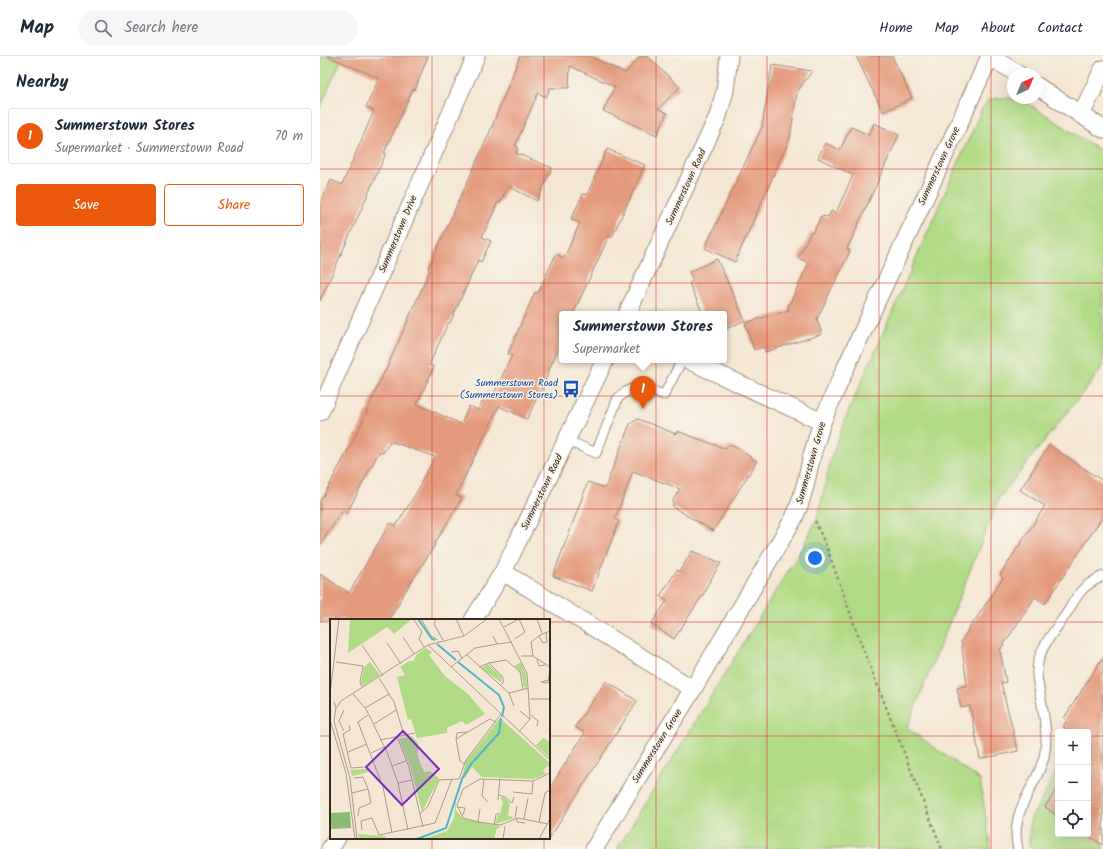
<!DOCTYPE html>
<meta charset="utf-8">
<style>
:root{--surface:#fff;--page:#f6f6f7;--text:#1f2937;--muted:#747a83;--line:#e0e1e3;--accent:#ea580c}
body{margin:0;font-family:Kalam,sans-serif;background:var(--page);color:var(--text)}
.controls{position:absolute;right:12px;bottom:12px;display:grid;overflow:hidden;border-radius:4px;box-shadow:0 4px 16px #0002}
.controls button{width:36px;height:36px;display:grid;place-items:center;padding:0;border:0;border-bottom:1px solid var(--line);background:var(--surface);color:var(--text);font:20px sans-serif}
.compass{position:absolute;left:687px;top:12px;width:36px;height:36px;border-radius:50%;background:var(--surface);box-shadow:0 4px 16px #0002;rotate:44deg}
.you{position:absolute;left:495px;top:502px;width:14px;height:14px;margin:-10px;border:3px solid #fff;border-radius:50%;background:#1a73e8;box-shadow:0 0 0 6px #1a73e833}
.badge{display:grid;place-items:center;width:26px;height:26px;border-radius:50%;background:var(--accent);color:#fff;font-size:13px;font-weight:700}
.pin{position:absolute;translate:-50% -33px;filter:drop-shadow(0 1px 2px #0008)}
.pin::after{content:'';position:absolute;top:21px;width:14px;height:12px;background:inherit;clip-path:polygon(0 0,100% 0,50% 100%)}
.popup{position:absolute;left:239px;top:255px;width:168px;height:52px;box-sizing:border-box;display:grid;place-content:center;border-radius:4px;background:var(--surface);filter:drop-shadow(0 1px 3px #0005);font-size:13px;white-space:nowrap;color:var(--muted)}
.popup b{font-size:15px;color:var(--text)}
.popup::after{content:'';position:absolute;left:50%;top:100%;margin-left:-8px;border:8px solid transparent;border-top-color:var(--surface)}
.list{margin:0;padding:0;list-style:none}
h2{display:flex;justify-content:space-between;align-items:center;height:52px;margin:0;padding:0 16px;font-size:17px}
h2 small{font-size:13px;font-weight:400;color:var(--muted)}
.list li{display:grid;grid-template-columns:26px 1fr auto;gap:12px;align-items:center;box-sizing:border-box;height:56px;margin:0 8px 8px;padding:0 8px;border:1px solid var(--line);border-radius:4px}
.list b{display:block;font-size:15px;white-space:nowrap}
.list p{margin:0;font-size:13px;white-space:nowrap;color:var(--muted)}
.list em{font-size:13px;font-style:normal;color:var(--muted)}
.actions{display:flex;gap:8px;padding:12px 16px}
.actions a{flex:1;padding:9px 0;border:1px solid var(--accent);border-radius:4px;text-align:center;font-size:14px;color:var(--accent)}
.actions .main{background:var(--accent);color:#fff}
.icon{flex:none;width:22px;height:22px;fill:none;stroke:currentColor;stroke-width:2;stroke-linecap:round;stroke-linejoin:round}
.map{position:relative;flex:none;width:783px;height:793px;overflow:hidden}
header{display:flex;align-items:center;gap:24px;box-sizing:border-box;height:56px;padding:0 20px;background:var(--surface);border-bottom:1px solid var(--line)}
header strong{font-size:19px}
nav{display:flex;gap:22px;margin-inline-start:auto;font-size:14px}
.search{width:280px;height:36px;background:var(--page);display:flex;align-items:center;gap:10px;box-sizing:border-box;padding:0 14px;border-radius:22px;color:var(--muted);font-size:15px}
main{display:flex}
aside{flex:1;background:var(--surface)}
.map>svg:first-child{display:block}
</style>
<header>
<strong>Map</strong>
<div class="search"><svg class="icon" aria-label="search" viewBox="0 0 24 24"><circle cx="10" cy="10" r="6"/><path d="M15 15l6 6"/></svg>Search here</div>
<nav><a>Home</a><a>Map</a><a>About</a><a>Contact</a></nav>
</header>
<main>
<aside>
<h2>Nearby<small></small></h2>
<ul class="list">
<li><span class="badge">1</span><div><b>Summerstown Stores</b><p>Supermarket · Summerstown Road</p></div><em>70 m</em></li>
</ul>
<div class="actions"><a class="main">Save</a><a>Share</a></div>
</aside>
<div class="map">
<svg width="783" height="793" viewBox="0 0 783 793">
<rect width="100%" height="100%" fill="#f7f3e8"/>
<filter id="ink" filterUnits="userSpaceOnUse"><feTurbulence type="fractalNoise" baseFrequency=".025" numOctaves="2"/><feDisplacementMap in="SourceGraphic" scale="8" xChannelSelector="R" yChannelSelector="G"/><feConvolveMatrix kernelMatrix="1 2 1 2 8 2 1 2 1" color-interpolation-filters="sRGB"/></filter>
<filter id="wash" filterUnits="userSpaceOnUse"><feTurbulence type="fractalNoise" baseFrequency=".012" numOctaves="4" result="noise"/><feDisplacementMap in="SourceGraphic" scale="16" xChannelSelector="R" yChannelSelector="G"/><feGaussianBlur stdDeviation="0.9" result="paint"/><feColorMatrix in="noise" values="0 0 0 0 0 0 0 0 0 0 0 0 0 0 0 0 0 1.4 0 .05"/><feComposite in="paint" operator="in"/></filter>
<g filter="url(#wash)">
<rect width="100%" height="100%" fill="#f5e7d3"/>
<path fill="#b0da85" stroke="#768252" d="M2,0H23L0,52V3Z
M678,42H689L704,45L783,96V311L679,442L587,672L660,724L671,793H297L482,492L496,465L501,448L510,406L517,385L529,354L662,53L668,44Z
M738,709V727L723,752L738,761V778H764L783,790V793H712L709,788L710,764L734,721Z"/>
<g id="blocks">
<path fill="#e49b7d" d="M7,0H108L95,34L93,33L64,97H66L41,154L0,245V147L11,124L22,129L54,55L46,51L59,22Z
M200,0H269L305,17L321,0H327L360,31L338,53L347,57L337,79L283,55L295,31L250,10L249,32H230L226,41L218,37L195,90L198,91L196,97L232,112L217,145L188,130L180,147L178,146L162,181L171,185L161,206L158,204L130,267H128L109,309L114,311L97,348L141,368L149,350L158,354L167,337L173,340L192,299L188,298L215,236L218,237L236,198L244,202L260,167L251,163L263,138L267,139L287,93L325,109L292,181L289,180L253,258H242V285L228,316H229L207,363L179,350L136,439L142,442L114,489H115L79,545L80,546L68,564H0V518L29,537L70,467L76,470L101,429L100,428L115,401L70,385L63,397L59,396L27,457L23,454L0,489V445L9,430L40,371L64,316H65L110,214L108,213L169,78Z
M536,0H572L592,42L563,56Z
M452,9L492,15L477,36L470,82L415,206L385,192L442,71Z
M554,67L579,79L527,193L530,195L497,263L502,278L445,296L444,291L434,294L425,267L469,254L468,251L489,207L478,202L491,176L493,177L501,160L508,161L511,155L516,157L533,119L498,102L505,87L520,94L531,71L549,79Z
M397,203L425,264L404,274V258H383L369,227L373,225L369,216Z
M318,363L356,378L357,375L406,393L410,388L437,405L393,475L353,451V444L360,433L313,415L295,463L299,465L272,535L233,520L268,426L285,432L310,368Z
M729,389L783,425V460L725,548L715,541L680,594L686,626L681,627L698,695L660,703L650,650L641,652L637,632L647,629L641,585L683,522L680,519L725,450L700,434Z
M372,495L401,507L385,533L386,534L354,583L331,568L347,545L340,540L357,514L359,516Z
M783,601V789L766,778H768V676H751L743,671L747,664L744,662Z
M286,625L317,645L229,783V733L265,677L255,671Z
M738,731V760L725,751Z"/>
</g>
</g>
<g filter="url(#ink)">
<use href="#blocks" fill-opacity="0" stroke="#988878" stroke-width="1"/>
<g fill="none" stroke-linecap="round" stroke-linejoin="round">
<g stroke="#988878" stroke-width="11">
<path id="lane" d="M246,384L276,397L298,342L307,335L318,330L344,339L362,304
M698,793C690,761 708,741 720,713C721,709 723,705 724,702C729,679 723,655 719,632C718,627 717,622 717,617C716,595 734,576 746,558C751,551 755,542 761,535C767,528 775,524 783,520"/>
</g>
<g stroke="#988878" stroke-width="19">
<path id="street" d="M669,0L698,18
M717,30L783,73
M761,59L783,13
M307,258L398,60L405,35L409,0
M368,304L502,366
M0,356L156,0
M183,516L373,633
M153,564L183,516L285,304
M10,793L17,782
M274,793L318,721L373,633L474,462L479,450L485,430L492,399L502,366L525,313L598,157L670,0"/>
</g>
<path stroke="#988878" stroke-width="2.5" stroke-dasharray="3 3" stroke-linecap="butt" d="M495,465L507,492L540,585L622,793"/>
<use href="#lane" stroke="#fff" stroke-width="9"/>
<use href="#street" stroke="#fff" stroke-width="17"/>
</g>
</g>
<path fill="none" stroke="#d62828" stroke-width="1" stroke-opacity="0.55" d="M112,0V564M224,0V564M336,0V793M447,0V793M559,0V793M671,0V793M0,113H783M0,227H783M0,340H783M0,453H783M0,566H11M229,566H783M0,680H11M229,680H738M768,680H783M112,782V793M224,782V793"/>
<defs>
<g id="bus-bare" transform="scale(1.38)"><path d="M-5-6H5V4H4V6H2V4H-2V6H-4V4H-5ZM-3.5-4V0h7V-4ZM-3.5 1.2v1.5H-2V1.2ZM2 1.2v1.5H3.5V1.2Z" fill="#1a4fb4" stroke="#f7f3e8" stroke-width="2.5" paint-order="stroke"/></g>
</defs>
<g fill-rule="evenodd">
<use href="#bus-bare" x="251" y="333"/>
</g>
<g text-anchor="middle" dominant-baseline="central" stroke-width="3" stroke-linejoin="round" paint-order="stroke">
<g font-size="10" fill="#3b2a1e" stroke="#f7f3e8">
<text transform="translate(619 110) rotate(-65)">Summerstown Grove</text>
<text transform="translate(366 131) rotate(-65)">Summerstown Road</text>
<text transform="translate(78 178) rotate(-67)">Summerstown Drive</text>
<text transform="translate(491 407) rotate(-74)">Summerstown Grove</text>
<text transform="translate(222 436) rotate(-64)">Summerstown Road</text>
<text transform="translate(337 690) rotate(-58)">Summerstown Grove</text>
</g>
<g font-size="10" fill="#164399" stroke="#f7f3e8" text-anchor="end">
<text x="238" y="327">Summerstown Road<tspan x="238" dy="12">(Summerstown Stores)</tspan></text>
</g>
</g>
<g transform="translate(10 563)">
<rect width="220" height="220" fill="#f5e7d3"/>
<path d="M20,0H82L64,15L57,8L18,34ZM95,29L102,33L99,36L115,57L138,75L155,95L136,106L132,102L117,109V114L87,119L81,100L78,101L67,58L75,56L70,48L79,42H84L86,36ZM40,43L50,56L33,67L31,64L34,48ZM191,43L196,55L197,69L194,68L191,53L184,47ZM158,45L171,57L172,64L151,49ZM170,99L220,144V149L218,147L213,151L216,155L203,160L152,158L142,148L135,159H132L136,142ZM82,117L88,124V138L94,153L100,152L109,159L92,193L80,147L69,120ZM213,119L220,123V139L206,126ZM35,146L39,153L22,157L20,151L36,150ZM174,178L180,184L178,196L184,199L165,205L168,196H170L173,183L170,179ZM126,180V191L132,199L169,207L170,209H167L164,220H93L117,212L124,199ZM28,215L55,217L56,220L29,219Z" fill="#b0da85"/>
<path d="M20,193L21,209L1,210L0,194Z" fill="#8cba72"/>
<path fill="none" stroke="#4db5cb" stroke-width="2" d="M88,0L102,20L105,21M107,25L126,41M128,43L169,76L174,88L172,98M87,220L116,209L132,160L141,145L169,114L171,99"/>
<path fill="none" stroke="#ab9b8b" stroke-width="1" d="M91,0L101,17L108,21M106,0L104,5L113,21M126,0L134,17M169,0L197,54L200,100M207,0L212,14M84,1L92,13L89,20L94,28M174,8L189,0M163,17L167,25L182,23M209,17L213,24L217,23L216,13M73,18L84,35M185,20L195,13L189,0M57,24L71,45M32,26L53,57M98,26L220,141M121,33L128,32L132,39M137,36L179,74L184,87M191,37H203L220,48M203,37L201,23L210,16L220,12M207,40L209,47L215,46M6,43L33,47L30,63L32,68M159,44L176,41L190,53L193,70M121,48L145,29L167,25M149,48L159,44L172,57L174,63L171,66M49,59L64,83L74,116M218,61L211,63L218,64L220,50M179,74L199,69M0,75L9,0M23,75L36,90L57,133L68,164L78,211M200,80H220M4,83L6,89L4,102L20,159L27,220M6,89L11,82L98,26L134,17L157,0M35,89L59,75M38,96L28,103L53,168L62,214M201,96L208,102L207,107M0,101L16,154L25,220M44,105L66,91M19,106L20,111L13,115L21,149L34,148M14,112L9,102L14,91M189,113L200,100L190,92M67,117L79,148L93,208M126,120L127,114L138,113M50,121L85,114M18,133L37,125M41,134L54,128M134,145L130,142L126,120L160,100L166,103M62,147L76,142M154,160L152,177L158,183M68,164L82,161M183,173L202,175L203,162M22,174L38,170L33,158L24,159M169,176L175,178L182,184L184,178M168,181L170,159M127,188L135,189L133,196M90,195L98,187L109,161L129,160L136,141L171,95M28,197L29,189L41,184L38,170M185,199L187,187M187,199V203L195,204M194,200L198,179M148,203L150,190M209,203L215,174L220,171M218,205L188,199L170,206L148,203L133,199L127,186L133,170L150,160L203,162L220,154M164,206L166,195H170M32,211L31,202L42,199L49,216L105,204L122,160M173,220L175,207M209,220L220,200"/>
<path fill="#7b2cbf" fill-opacity="0.15" stroke="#7b2cbf" stroke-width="2" d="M73,112L109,150L72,186L36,148Z"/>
<rect width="220" height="220" fill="none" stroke="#3b2a1e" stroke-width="2"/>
</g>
</svg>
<div class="controls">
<button>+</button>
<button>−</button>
<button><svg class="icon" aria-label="locate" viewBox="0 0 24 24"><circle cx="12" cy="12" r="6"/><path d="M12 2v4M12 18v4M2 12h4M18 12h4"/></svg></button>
</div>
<svg class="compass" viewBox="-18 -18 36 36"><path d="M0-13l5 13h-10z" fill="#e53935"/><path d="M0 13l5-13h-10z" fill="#747a83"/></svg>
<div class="you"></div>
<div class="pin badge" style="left:323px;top:353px">1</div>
<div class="popup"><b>Summerstown Stores</b>Supermarket</div>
</div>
</main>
